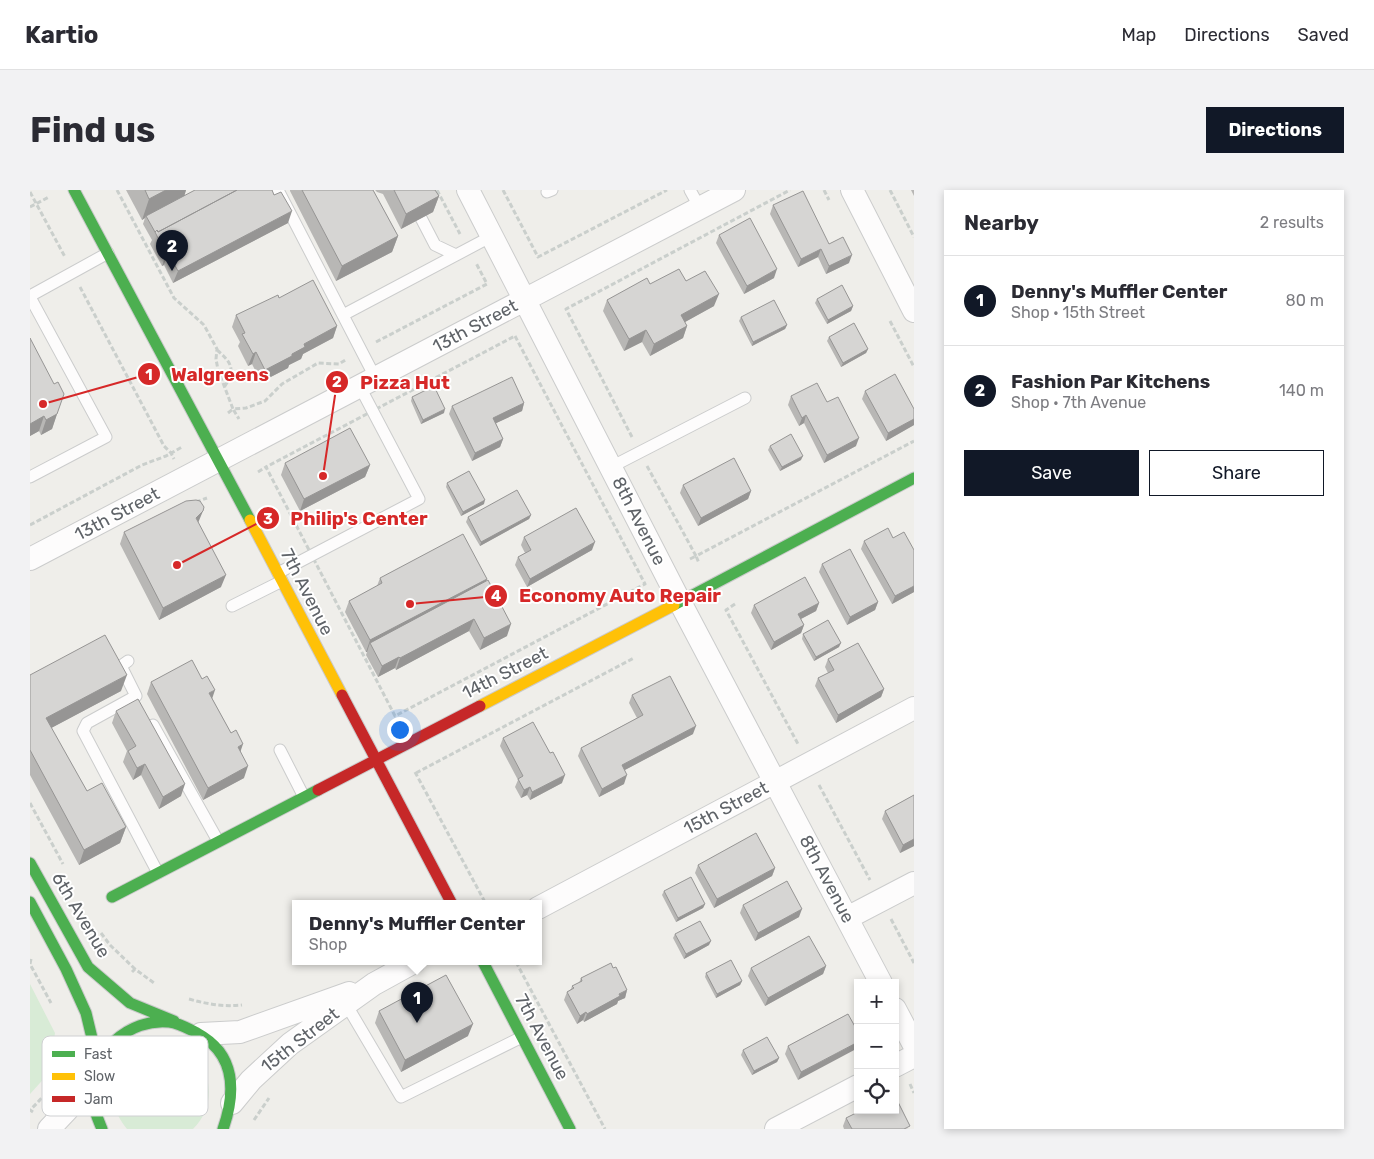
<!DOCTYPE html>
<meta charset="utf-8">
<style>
:root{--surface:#fff;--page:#f2f2f3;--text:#2b2b33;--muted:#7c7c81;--line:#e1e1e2;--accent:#111827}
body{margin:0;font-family:Rubik,sans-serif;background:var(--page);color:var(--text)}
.controls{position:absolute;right:15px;bottom:15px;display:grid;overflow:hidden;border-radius:0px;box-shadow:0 2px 8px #0003}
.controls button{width:45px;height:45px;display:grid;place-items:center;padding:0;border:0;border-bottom:1px solid var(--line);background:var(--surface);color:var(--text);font:25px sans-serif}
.you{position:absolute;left:369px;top:539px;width:18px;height:18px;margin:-12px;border:4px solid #fff;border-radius:50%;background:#1a73e8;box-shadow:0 0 0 8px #1a73e833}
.badge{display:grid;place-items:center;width:32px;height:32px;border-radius:50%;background:var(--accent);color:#fff;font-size:16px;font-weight:700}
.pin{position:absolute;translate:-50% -41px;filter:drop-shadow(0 1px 2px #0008)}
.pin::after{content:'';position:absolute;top:26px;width:18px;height:15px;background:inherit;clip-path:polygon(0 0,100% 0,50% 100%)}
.popup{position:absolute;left:262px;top:710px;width:250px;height:65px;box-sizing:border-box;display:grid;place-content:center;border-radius:0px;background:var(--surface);filter:drop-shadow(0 1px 4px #0005);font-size:16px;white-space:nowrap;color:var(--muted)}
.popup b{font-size:19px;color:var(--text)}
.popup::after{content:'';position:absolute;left:50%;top:100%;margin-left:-10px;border:10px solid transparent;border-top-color:var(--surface)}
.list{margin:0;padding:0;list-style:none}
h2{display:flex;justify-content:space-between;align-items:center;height:65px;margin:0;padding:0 20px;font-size:21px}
h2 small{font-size:16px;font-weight:400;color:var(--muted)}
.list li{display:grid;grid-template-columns:32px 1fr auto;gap:15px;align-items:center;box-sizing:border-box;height:90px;padding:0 20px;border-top:1px solid var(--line)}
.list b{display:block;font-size:19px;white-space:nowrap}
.list p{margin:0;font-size:16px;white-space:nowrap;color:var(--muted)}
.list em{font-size:16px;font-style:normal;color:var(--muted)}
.actions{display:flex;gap:10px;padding:15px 20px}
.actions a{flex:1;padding:11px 0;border:1px solid var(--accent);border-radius:0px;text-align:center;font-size:18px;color:var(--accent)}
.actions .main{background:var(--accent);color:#fff}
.icon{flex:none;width:28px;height:28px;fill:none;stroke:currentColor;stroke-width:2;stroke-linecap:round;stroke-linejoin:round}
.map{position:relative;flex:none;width:884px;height:939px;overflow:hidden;border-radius:0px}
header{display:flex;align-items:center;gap:30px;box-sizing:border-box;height:70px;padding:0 25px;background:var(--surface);border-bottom:1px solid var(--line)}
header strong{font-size:24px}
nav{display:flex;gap:28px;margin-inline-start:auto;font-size:18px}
.intro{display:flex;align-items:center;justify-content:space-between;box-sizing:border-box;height:120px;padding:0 30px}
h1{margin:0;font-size:35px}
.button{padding:12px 22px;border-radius:0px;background:var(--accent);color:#fff;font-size:18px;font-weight:700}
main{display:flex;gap:30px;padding:0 30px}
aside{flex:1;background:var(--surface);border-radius:0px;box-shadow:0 2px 8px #0003}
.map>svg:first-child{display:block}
</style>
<header>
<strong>Kartio</strong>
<nav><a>Map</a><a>Directions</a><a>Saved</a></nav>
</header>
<div class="intro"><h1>Find us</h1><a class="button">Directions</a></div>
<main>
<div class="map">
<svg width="884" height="939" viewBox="0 0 884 939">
<rect width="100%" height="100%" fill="#efeeea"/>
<path fill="#d8ebd6" d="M0,794L25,843L19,883L0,904Z
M122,854C132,854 143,854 153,859C184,875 187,916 163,939H97C76,914 75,878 107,860C111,857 117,856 122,854Z"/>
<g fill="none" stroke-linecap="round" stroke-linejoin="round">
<g stroke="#cbcccc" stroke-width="13">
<path id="lane" d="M248,0L346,189
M660,0L670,18
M517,2L522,0
M391,28L405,55L426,65
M0,106L78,63
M0,107L76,247L0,287
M313,125L462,46
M581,277L715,208
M248,383L389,309L330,197
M202,416L252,391
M98,471L91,476L106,506L57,533L53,541L128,683
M123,535L188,651
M250,560L274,607
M316,814L371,907L492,847"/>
</g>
<g stroke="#cbcccc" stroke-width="24">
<path id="street" d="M438,0L650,412L851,793
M822,0L884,121
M0,369L704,0
M508,718L884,518
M817,728L884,693
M865,819L884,855
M171,844L210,842L319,803
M865,876L884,866
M202,913L221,890L260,854L344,794L384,772
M19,939L37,920L65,881
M746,939L828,896"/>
</g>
<g stroke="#cacacb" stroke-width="13">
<path id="fast" d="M44,0L220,330
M644,415L884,288
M0,673L58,777L100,813L144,831
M82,707L288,600
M0,712L36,779L56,823L68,873
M453,772L540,939
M72,939C67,927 62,915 62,903C61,862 99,828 139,832C149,833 159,839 167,843C206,864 206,902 193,939"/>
</g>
<g stroke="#cacacb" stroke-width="13">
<path id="slow" d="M220,330L312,505
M450,516L644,415"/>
</g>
<g stroke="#cacacb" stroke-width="13">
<path id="jam" d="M312,505L422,714
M288,600L450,516"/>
</g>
<path stroke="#cacfcc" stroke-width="3" stroke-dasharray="5 2.5" stroke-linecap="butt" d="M87,0L144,108L174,135L187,159L186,169L188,180L203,219L216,218L235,211L252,194L288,173L309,174L317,169
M407,0L430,44
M473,0L508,67L637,0
M794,0L799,10
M860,0L884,47
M0,2L35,67
M0,17L19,7
M50,97L134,256L141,263L144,269
M860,131L884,177
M485,146L615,394L365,526L236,277Z
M346,152L457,94L446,73
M187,160C201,172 206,179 195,196
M198,223L203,219L209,229
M602,247L536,119L760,0
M617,276L666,366L884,251
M228,282L236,277L235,276
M166,312L177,308
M0,335L112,275L136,266L152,257
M660,369L666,366L669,373
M705,414L696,420L768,554
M385,582L456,714
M386,583L604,468
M789,595L840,690
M0,613L33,674
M861,729L884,773
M71,743L80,755L105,779
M1,769L0,774L21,813
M486,772L575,939
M102,782L105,779L124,793
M159,809C177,814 193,817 212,815
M880,894L884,903
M3,922L0,920C18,903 37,879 35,853
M224,930L239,908"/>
<use href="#lane" stroke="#fdfcfc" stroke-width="11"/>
<use href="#street" stroke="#fdfcfc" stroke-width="22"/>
<use href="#fast" stroke="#4caf50" stroke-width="11"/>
<use href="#slow" stroke="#ffc107" stroke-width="11"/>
<use href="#jam" stroke="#c62828" stroke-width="11"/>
</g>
<path fill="#b8b7b5" d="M96,0H156L154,6L258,33L143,93L134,75L132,76L120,54L122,50L113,34L115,28L112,30Z
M260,0H343L368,46L362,62L306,91L260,1Z
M345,0H405L409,6L403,22L371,39L353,4L347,2Z
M881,0H884V6Z
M743,15L799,54L819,73L796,84L788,67L768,77L740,24Z
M689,45L744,88L714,104L686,53Z
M656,91L684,116L655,132L657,136L653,148L620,166L612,152L594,161L573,121L577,110L620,94Z
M249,108L307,136L303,148L273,164L271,169L259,175L258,178L231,192L222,174L218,176L208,156L210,152L202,137L206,125Z
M787,109L823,116L821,121L797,134L785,113Z
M711,127L757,135L755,139L722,156L709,131Z
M799,147L838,159L836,163L811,177L797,151Z
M0,148L27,224L22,239L11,245L9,241L0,246Z
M835,201L884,219V235L856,251L832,209Z
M761,206L797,212L826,256L794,273L774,233L769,236L758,215Z
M382,207L414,223L391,234L381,211Z
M494,213L492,221L466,233L473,249L470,257L442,271L419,224L422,216Z
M740,256L771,270L750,281L738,260Z
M255,273L340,275L335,287L270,321L251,285Z
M417,293L454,314L431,326L416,297Z
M653,295L721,301L718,309L668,336L650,303Z
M501,325L499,329L450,356L436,332L438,327Z
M94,342L191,397L129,430L90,354Z
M494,347L562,360L497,397L485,375L488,367L495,363L491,355Z
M863,348L884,360V402L862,414L831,359L834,351Z
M792,374L848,412L845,420L817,435L789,382Z
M350,388L456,391L477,446L450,460L439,441L366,480L365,478L348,487L336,465L337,462H336L315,422L319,411L347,396Z
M789,413L786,421L771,429L774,435L771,443L741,460L721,423L724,415Z
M773,444L809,457L784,471L772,449Z
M798,469L854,499L851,507L806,533L785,496L788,488L798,483L795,477Z
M0,485L91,501L21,538L57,601L96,637L90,653L49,675L0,585Z
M121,492L182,508L211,562L214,588L173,610L117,504Z
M602,505L663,544L595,580L594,594L569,607L548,566L551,558L607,528L599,513Z
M86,521L151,606L129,619L111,585L103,590L93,572L97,561L82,533Z
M473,548L532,593L500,610L497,605L491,608L485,597L488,590L470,556Z
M884,605V656L870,663L852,629L855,621Z
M668,675L745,678L742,686L684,718L665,683Z
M634,701L675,714L673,718L646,732L632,705Z
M713,715L769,727L725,751L710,723Z
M645,744L679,755L654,769L643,748Z
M796,776L793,784L735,816L718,786L721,778Z
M583,778L597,800L595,808L588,811L587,814L554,832L553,830L547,834L534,810L537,802L541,799L542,796L549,793L551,788Z
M676,783L712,791L710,795L686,808L675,787Z
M349,821L438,846L371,882L345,833Z
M818,824L768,890L755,864L758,856Z
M713,860L749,868L747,872L722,885L711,865Z
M816,928L879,939H814L813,936Z"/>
<path fill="#969594" d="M136,0H156L154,7L116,26L115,28L112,30L119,9Z
M409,6L403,22L371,39L376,24Z
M262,21L258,33L143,93L148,81Z
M368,46L362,62L306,91L312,76Z
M791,59L788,67L768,77L771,69Z
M138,63L134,75L132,76L136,64Z
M822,65L819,73L796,84L799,76Z
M747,79L744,88L714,104L717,96Z
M689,104L684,116L646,137L651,125Z
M823,116L821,121L797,134L798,130Z
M757,135L755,139L722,156L723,152Z
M307,136L303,148L273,164L271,169L259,175L258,178L231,192L235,180L262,164L274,154Z
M657,136L653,148L620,166L624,154Z
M616,140L612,152L594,161L599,149Z
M838,159L836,163L811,177L813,173Z
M226,162L222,174L218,176L223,164Z
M494,213L492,221L460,236L463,228Z
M415,219L414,223L391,234L393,230Z
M27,224L22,239L11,245L16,230Z
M776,225L774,233L769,236L772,228Z
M14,226L9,241L0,246V234Z
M884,229V235L856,251L858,243Z
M829,248L826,256L794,273L797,265Z
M473,249L470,257L442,271L445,263Z
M773,266L771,270L750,281L752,277Z
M340,275L335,287L270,321L274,309Z
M721,301L718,309L668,336L671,328Z
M455,310L454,314L431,326L433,322Z
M173,321L168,333L166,328Z
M501,325L499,329L450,356L451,352Z
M565,352L562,360L497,397L500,389Z
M196,385L191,397L129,430L133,418Z
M457,389L452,401L340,453L337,462H336L340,450Z
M884,396V402L862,414L865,406Z
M848,412L845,420L817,435L820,427Z
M789,413L786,421L765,432L768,424Z
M444,429L439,441L366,480L370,468Z
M481,434L477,446L450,460L454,448Z
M774,435L771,443L741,460L744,452Z
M811,453L809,457L784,471L786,467Z
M369,467L365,478L348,487L352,476Z
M97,485L91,501L10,544L16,528Z
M854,499L851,507L806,533L808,525Z
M185,500L181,512L179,503Z
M666,536L663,544L589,583L592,575Z
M213,554L209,566L208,557Z
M115,574L111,585L103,590L107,578Z
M218,576L214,588L173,610L178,598Z
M535,585L532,593L500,610L502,602Z
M597,585L594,594L569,607L572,599Z
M155,594L151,606L129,619L133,607Z
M500,597L497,605L491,608L494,600Z
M96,637L90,653L49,675L54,660Z
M884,649V656L870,663L873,655Z
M745,678L742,686L684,718L687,709Z
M675,714L673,718L646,732L648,728Z
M772,719L769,727L725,751L728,743Z
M681,751L679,755L654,769L656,764Z
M796,776L793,784L735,816L738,808Z
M712,791L710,795L686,808L687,804Z
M597,800L595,808L588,811L587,814L554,832L557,824Z
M556,822L553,830L547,834L550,826Z
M443,834L438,846L371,882L375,870Z
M828,852V858L768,890L771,882Z
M749,868L747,872L722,885L724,881Z"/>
<path fill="#d6d5d3" stroke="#969594" d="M115,0H136L119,9Z
M165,0H207L128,42L127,40L125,42L116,26Z
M207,0H242L244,5L251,2L262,21L148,81L138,63L136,64L125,42L127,40L128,42Z
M272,0H343L368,46L312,76Z
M364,0H405L409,6L376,24Z
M773,1L799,54L813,47L822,65L799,76L791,59L771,69L743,15Z
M720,28L747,79L717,96L689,45Z
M649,79L656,91L675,81L689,104L651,125L657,136L624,154L616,140L599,149L577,110L617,88L620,94Z
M283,90L307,136L274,154L275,157L262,164V166L235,180L226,162L223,164L212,144L215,143L206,125L248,105L249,108Z
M812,95L823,116L798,130L787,109Z
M744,110L757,135L723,152L711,127Z
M824,133L838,159L813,173L799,147Z
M0,148L24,194L28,192L34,204L27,224L16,230L14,226L0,234Z
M865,184L884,219V229L858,243L835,201Z
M482,187L494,213L463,228L473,249L445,263L422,216Z
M787,193L797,212L808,207L829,248L797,265L776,225L772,228L761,206Z
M404,196L415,219L393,230L382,207Z
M320,238L340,275L274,309L255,273Z
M761,244L773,266L752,277L740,256Z
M704,268L721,301L671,328L653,295Z
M439,281L455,310L433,322L417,293Z
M487,300L501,325L451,352L438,327Z
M166,310L170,311L174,317L173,321L166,328L196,385L133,418L94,342L156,311Z
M546,318L565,352L500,389L488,367L501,360L494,347Z
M858,338L863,348L874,342L884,360V396L865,406L834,351Z
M433,344L457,389L340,450L319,411L352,393L350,388Z
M820,359L848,412L820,427L792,374Z
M775,387L789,413L768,424L774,435L744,452L724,415Z
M458,390L481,434L454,448L444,429L370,468L369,467L352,476L340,453Z
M798,430L811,453L786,467L773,444Z
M75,445L97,485L16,528L57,601L72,593L96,637L54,660L0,560V485Z
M828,453L854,499L808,525L788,488L804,480L798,469Z
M162,470L172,489L177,486L185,500L179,503L201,543L206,540L213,554L208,557L218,576L178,598L121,492Z
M640,486L666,536L592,575L597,585L572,599L551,558L613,525L602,505Z
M108,509L155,594L133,607L115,574L107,578L98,561L106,556L86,521Z
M503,532L520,563L523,562L535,585L502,602L500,597L494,600L488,589L493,586L473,548Z
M884,605V649L873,655L855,621Z
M726,643L745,678L687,709L668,675Z
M661,687L675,714L648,728L634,701Z
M757,691L772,719L728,743L713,715Z
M670,731L681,751L656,764L645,744Z
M779,746L796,776L738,808L721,778Z
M701,770L712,791L687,804L676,783Z
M581,773L583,778L586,777L597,800L589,804L590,806L557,824L556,822L550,826L537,802L544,798L542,796L552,791L551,788Z
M416,785L443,834L375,870L349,821Z
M818,824L828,842V852L771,882L758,856Z
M737,847L749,868L724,881L713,860Z
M865,906L880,936L874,939H822L816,928L832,920H865Z"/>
<g text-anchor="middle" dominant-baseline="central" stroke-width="4" stroke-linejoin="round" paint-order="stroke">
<g font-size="18" fill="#5f6368" stroke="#fff">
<text transform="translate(445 136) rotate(-28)">13th Street</text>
<text transform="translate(87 324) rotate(-28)">13th Street</text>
<text transform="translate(609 331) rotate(63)">8th Avenue</text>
<text transform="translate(277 402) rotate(63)">7th Avenue</text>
<text transform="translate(475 483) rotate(-27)">14th Street</text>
<text transform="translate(696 618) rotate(-28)">15th Street</text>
<text transform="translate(797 689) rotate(62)">8th Avenue</text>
<text transform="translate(51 725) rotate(59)">6th Avenue</text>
<text transform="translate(512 847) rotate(62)">7th Avenue</text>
<text transform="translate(270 850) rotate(-38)">15th Street</text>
</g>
</g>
<rect x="12" y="846" width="166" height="80" rx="8" fill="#fff" stroke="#cfd0d2" stroke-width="1"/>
<rect x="22" y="861" width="23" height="6" fill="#4caf50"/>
<rect x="22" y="883" width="23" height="7" fill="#ffc107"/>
<rect x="22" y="906" width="23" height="6" fill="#c62828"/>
<g font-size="14" fill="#5f6368">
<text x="54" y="869">Fast</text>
<text x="54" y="891">Slow</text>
<text x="54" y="914">Jam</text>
</g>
<path fill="none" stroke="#d62828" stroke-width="2" d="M13 214L119 184M293 286L307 192M147 375L238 328M380 414L466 406"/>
<g fill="#d62828" stroke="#fff" stroke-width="2">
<circle cx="13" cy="214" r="5"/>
<circle cx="293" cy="286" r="5"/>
<circle cx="147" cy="375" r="5"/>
<circle cx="380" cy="414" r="5"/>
<circle cx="119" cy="184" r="12"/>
<circle cx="307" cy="192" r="12"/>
<circle cx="238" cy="328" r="12"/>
<circle cx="466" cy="406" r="12"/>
</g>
<g font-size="15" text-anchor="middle" font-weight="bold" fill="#fff">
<text x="119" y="190">1</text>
<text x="307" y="197">2</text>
<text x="238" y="334">3</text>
<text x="466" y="411">4</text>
</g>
<g font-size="19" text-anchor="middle" font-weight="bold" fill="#d62828" stroke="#fff" stroke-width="4" stroke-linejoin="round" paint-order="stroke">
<text x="190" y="191">Walgreens</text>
<text x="375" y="199">Pizza Hut</text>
<text x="329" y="335">Philip's Center</text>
<text x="590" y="412">Economy Auto Repair</text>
</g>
</svg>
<div class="controls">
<button>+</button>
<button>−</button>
<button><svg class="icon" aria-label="locate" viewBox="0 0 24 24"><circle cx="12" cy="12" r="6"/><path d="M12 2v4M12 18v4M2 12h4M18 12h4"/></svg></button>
</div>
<div class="you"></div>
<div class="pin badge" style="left:387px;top:833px">1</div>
<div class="popup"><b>Denny's Muffler Center</b>Shop</div>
<div class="pin badge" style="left:142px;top:81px">2</div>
</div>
<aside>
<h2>Nearby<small>2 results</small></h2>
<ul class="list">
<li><span class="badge">1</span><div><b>Denny's Muffler Center</b><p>Shop · 15th Street</p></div><em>80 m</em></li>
<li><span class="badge">2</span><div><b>Fashion Par Kitchens</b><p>Shop · 7th Avenue</p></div><em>140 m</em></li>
</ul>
<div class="actions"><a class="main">Save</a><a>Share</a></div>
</aside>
</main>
